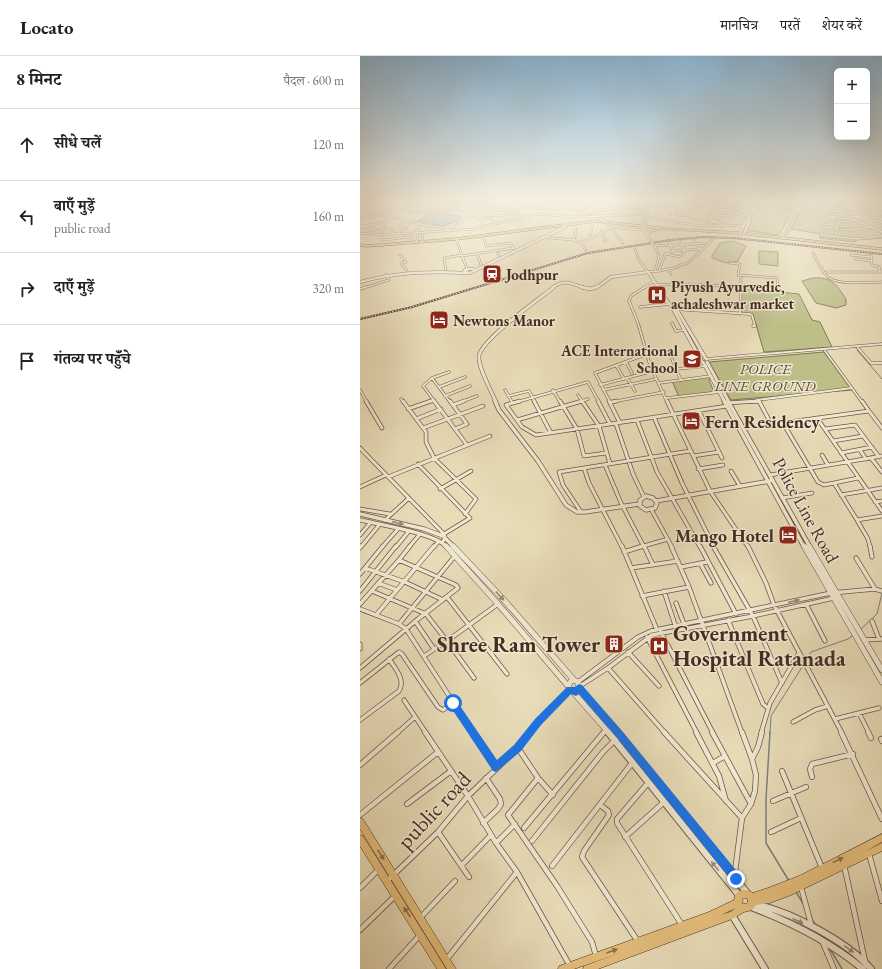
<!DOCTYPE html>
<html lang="hi">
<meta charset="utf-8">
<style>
:root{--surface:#fff;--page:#f6f6f6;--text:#202124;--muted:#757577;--line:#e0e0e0}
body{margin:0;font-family:"EB Garamond","Noto Serif Devanagari",serif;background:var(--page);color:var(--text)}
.controls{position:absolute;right:12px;top:12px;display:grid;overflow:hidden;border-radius:6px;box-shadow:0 4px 16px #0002}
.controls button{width:36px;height:36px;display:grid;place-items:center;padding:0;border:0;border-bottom:1px solid var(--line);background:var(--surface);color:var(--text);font:20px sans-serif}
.stop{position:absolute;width:12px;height:12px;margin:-9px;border:3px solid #1a73e8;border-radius:50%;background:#fff}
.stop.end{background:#1a73e8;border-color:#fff;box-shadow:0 1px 4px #0008}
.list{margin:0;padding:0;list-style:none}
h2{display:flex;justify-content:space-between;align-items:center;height:52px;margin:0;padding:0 16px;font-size:17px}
h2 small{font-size:13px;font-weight:400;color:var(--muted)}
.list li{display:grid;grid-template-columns:26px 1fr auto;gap:12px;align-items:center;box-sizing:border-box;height:72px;padding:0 16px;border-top:1px solid var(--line)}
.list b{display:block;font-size:15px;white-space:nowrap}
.list p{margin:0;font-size:13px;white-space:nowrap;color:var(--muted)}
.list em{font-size:13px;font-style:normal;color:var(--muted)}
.icon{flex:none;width:22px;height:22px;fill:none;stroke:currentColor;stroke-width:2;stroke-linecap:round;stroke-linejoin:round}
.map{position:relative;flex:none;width:522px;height:913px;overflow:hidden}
header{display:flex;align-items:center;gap:24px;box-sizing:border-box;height:56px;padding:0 20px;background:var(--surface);border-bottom:1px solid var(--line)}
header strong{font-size:19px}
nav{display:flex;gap:22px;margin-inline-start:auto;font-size:14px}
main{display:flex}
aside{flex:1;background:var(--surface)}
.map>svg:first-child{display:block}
</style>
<header>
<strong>Locato</strong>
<nav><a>मानचित्र</a><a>परतें</a><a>शेयर करें</a></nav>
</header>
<main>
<aside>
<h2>8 मिनट<small>पैदल · 600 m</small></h2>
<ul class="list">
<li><svg class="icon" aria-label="ahead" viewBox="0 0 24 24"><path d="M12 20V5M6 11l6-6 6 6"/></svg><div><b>सीधे चलें</b></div><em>120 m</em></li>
<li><svg class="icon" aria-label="left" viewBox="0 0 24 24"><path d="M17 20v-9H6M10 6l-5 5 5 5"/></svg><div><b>बाएँ मुड़ें</b><p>public road</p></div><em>160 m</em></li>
<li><svg class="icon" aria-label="right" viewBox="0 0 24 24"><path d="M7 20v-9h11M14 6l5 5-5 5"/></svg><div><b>दाएँ मुड़ें</b></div><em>320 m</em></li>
<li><svg class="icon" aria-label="arrive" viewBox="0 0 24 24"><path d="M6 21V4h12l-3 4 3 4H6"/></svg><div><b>गंतव्य पर पहुँचे</b></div></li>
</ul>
</aside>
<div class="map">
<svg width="522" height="913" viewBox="0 0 522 913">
<rect width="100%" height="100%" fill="#e8dcb8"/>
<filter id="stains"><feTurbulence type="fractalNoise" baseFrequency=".005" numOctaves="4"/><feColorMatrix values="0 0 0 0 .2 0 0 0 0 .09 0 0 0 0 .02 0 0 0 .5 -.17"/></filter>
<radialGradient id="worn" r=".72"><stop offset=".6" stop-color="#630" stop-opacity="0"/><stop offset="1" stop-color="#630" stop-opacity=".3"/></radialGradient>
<path fill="#bebe89" stroke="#817556" d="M472,143L522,150V182L496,184L495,186L460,182L461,178L431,173L444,145L469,149Z
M403,148L432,154L420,178L417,179L385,174L393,156L395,157L400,149Z
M373,185L386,190L378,205L366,207L352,202V200L360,187Z
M399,195L418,196V210L399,208Z
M453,222C472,221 476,228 486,243V249L476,252L456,247L442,225Z
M382,231L416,234L418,236L439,238L452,264L460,266L472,291L404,296L393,258L380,256Z
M464,296L492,334L371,344L349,306Z
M351,320L349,324L354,336L319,341L312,325Z"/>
<path fill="#9eb8bb" stroke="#7a807e" d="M72,156L101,160L99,164L84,170L58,165Z"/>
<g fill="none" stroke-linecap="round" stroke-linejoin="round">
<path stroke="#7a807e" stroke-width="1" d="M497,294L522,323
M501,573L517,558L522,537
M446,605L451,596L488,583L492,580
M410,677L411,660L444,608"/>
<path stroke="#7a807e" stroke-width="1.5" d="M410,676L406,743V787L429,825
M436,836L444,849
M451,862L456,870
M470,893L482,913"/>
<g stroke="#6d5848" stroke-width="2.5">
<path id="minor-far4" d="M116,142L126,150L139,152
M168,142L172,145V148
M236,142V153L233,159L236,165
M289,142L281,171L290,183
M309,142L312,143
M349,142L395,150
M429,142L467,148L468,142
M473,142L522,150
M495,142L522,147
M215,143L227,150L225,156
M257,144L264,146
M318,144L332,145
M240,145L262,151L286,152
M352,145L363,147L365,145
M62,146L69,142
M370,146L376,143L374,142
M109,147L121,146
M153,147H172
M399,147L465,157
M46,148L47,142
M257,148L261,149L267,143L264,142
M385,148L389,142
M33,149L34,147L32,145L34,142
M96,149L103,144L111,142
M295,149L306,145L300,142
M348,149L358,150L361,147
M371,149L381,151
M176,150L194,145L216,144
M227,150L236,149L241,142
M295,150L305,148L297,144
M298,150L322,151
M263,151L271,142
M365,151L379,153
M316,152V157L319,160L330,159L329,148L332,142
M372,152L371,155L380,157
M472,152L492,154L499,161C488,169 474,166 465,157Z
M307,153L311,159
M44,154L60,157L68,153L99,155
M241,154L249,153L250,150
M470,154L496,158
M515,154L520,159L521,163
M118,155L123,160L121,163L123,171
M146,155H150L149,154
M150,155H158V158
M235,155H241L249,142
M330,155L337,154L341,150H347L352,143
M109,156V161L122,163
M356,156L367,157
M466,156L474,157
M0,157L30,160L69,170
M497,157L522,153
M19,158L30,154
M144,158H157
M324,158L322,153L324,148H334V142
M238,159L240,163L245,165L263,187
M361,159L374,161L376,158L389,160
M123,160L145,159
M347,160L362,163V171L359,177
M468,160L494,164
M491,160L499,161
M499,160L522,163
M287,161L339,170L366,169L383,170
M499,162L522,166
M0,163L15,160
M121,163L132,162L134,167
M330,163L357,165
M495,164L522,176
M214,167L216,175L214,184
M343,167L357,166
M0,169L22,175
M4,170L25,166
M344,170V165L354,155L373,147
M0,171L14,175
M250,171L283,174
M511,171L488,174L465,171L461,179L498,183L522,180
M23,173H36
M90,173L109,161
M65,176L69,170L85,172L90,175
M241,176L246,185H244
M0,177L20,179L114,173L176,158L215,161L288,158
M55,177L61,168
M32,178L45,164
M38,178L47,167
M45,178L48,166
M289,179L284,171L291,142
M123,180L126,190L150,187L154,193
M180,181L214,184L221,187L251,172
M230,182L233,165
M96,183L107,213
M422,183L442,144
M425,183L440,151
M21,184L52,181L51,187
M334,184L339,193
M309,185L313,195
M62,186L63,176
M56,187L58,180
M221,187L226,194
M473,187L480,165
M294,189L299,200L295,215
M23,190L20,179L25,166L51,149L62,146L96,149L99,155H132L154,152H209L231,158
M296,190L350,187
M275,193L279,204L288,216L299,215L305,198L313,195L342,193
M137,194L139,200
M117,197L121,209
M453,197C457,204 462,216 468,221C479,230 509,226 522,226
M307,198L319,201L325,195L321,185
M40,199L46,206L41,207L47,215
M491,199L511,201
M511,199L512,209L519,211L520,216
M102,200L153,192
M495,203L512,205
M370,207L380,208L378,219L381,221V232
M307,213L311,218
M86,214L84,202L102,199
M299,215L318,211L321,208H327L353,183
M466,216H522
M378,219L417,222L418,232
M296,229L329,228L391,232
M3,232L29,224L26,218
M283,232L294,225"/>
</g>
<g stroke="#6d5848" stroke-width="3">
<path id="minor-far3" d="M285,231L271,240L269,245L278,267L290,309L307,346
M376,231L418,234V231
M0,233L6,231
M280,251L309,248
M314,253L389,258L392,259L395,270H393
M380,258L381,231
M312,267L316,275L325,274
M498,292L511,307H522
M465,295L502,346
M312,303L316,313
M346,303L522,288
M266,306L272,317
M256,309L264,323
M72,322L90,346
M267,322L275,335
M321,324L316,313L346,310
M299,327L351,320
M240,329L293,315
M79,331L105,321
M0,334L7,346
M145,334L152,346
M193,334L200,346
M243,334L296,323
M218,339L222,345L228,343
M85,340L110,330
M148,340L169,335L175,346
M307,342L360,336
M41,343L43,346
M397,344L492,332
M68,346L74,344
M75,346L63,330L72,322L89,316
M101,346L117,340
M157,346L228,326L239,346
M218,346H223
M250,346L235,317L287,298
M252,346L304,336
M382,346H400"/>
</g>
<g stroke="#6d5848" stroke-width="4.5">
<path id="minor-far2" d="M6,345L22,372
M43,345L66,376V386L74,402L116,443L105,458
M74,345L107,389
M90,345L107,368L95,373
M160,345L146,349L162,371L176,379L250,368
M174,345L191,377
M200,345L217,373L224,400L246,397
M222,345L239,370L250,408
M238,345L250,368
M249,345L260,367
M307,345L350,435L388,491
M399,345L410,366L414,368L509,355L522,372
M502,345L509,355
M252,346L257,345
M367,347L398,345
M93,349L104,345
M48,353L71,345
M339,355L362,402
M294,361L322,427L354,491
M457,362L522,455
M56,363L81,353
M157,364L222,345
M277,364L297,416L340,491
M423,367L458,426L464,429L474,427L497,464L522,460
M250,368L367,350
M256,368L273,418L284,441
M63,372L123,350
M465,373L495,369L519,401
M473,385L503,380
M0,392L84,478L85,482L82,487
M500,394L506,403
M481,397L512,391
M462,399L468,409
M333,400L359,396
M511,402L522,416
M58,408L110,462L84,478
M245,409L261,447L284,491
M224,412L229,427L262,491
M338,413L363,409
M371,415L380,430
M410,419L522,400
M28,421L130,380
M474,427L498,422
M0,431L26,419
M80,433L111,415
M481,439L522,432
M422,442L452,437
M515,446L522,445
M0,453L30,458
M291,453L312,491
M221,456L203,429L199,416L330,395
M25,464L49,442
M497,464L508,483L510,491
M0,479L11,466
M1,491L20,468
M22,491L38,473
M36,491L49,475
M49,491L60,478
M74,491L79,485
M280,491L308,483"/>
</g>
<g stroke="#6d5848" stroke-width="5">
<path id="minor-far1" d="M262,490L297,574
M284,490L293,509
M311,490L329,531L382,677
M340,490L376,558
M353,490L393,560L422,627
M388,490L406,527L414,549L482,677
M510,490L512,501
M0,492L1,490
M264,496L283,490
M94,501L39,568L46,573L113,677
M496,502L515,533
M340,507L351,527
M321,511L347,506
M5,512L45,526L83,544
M271,512L318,505
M0,518L23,490
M18,527L37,534
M0,535L36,490
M12,535L66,558L87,585L64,600
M304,535L315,569
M282,540L329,531
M87,541L147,618
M316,547L324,568
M0,548L39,504
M446,548L465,585
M0,553L39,568
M16,559L74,490
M368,564L403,648L408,652
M55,565L74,593
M512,565L519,583
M301,576L353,677
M287,581L337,677
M504,584L522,583
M0,588V593
M268,596L299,630
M0,612L58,563L98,532L96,529L39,504L50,490
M248,612L305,677
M114,622L87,585L138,548
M218,626L278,581L291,575L471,537L515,533L522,535
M0,627L39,596L42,598L78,651L83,654L93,647
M220,630L248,612L292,579L393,560L474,542
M44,644L66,677
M499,657L509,677
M475,663L519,652
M0,664L39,635C46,624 35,612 29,603
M433,666L455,654L468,650
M37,677L55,661
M170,677L178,666L210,634
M244,677L246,674
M401,677L410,647L439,597"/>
</g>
<g stroke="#6d5848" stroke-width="6">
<path id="minor" d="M65,676L108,740L136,787L157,816L210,910
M112,676L136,711
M304,676L382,762
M336,676L359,720L366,745
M352,676L391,748
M382,676L392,703L398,691L402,676
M481,676L522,763
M508,676L511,682
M521,683L522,685
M158,692L178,722L193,739
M353,707L365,700
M0,709L38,676
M422,715L462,812
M452,721L450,713L452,708L493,698
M178,722L148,759L197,830L232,886L236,900
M288,727L257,763V767L322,869
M413,745L446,731
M47,748L91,715
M240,749L248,755L249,759L224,795L222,801L277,884
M0,759L78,696
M123,767L138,753L141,748L140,743L126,722
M164,772L244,676
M78,776L109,821
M411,776L441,762
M265,781L304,746
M172,785L243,696L260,679
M136,787L155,768
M509,798L522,845
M102,809L131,779
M484,809L505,905
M192,810L272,707
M27,825L78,776L108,740L158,692L170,676
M373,831L382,762L391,748L395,735L396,719L392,703
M441,831L451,868
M0,832L19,813
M61,861L95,825
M0,874L34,841
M463,887L474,913
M86,904L157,816
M29,913L60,879"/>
</g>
<g stroke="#6d5848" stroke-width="3.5">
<path id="tertiary-far4" d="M0,156L13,142
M379,178L395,150L404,142
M384,178L390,163
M109,213H113L114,215L110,217L104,216L105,214Z
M114,215L201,173L207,168
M0,226C35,216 70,215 106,217
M192,232C205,222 211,228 225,232
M234,232L239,230L251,221L288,216L299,232"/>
</g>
<g stroke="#6d5848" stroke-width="4">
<path id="tertiary-far3" d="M221,231L230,233L237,231
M298,231L309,248L317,254L346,303
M312,251L341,304
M343,306L365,346
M347,306L369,346
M136,346C131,334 118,312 119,300C121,284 179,243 194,231"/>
</g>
<g stroke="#6d5848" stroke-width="5">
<path id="tertiary-far2" d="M135,345L139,354L178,405L206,449L217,456H225L279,448
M364,345L444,491
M368,345L450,491
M286,440L293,442L297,447L295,452L286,454L280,450V444Z
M296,445L410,425
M0,458L64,473L83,480L94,491
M0,464C21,469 74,477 87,491"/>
</g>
<g stroke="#6d5848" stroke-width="6">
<path id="tertiary-far1" d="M86,490L138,548L208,630
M93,490L144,544L214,624
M444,490L522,626
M449,490L522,614
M214,624L218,626L219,632L213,636L208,630L211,625Z
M219,632L258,677
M213,636L249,677"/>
</g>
<g stroke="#6d5848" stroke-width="8">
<path id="tertiary" d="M248,676L379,839
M257,676L387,837
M393,848C428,854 488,886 511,913
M391,851C431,866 470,886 503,913
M372,859L405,913"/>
</g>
<g stroke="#442c22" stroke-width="1">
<path id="primary" d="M236,164L307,172L379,176L522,192V194L379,178L300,173L287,178L286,177V176L297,173L236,166L96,184L7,191L0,190V188L7,189L96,182Z"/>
</g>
<g stroke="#442c22" stroke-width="1">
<path id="trunk" d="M0,762L3,763L96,913H87L0,773Z
M522,778V786L504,796L522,787V795L431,839L410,847L396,849L392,854L384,856L372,863L238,913H223L224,910L263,896L214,913H198L199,910L202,909L349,856L374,844L376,837L382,834H387L393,837L408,832L439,820L471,804ZM384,842H387L388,846L386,848H383L382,847L383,845L382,843ZM376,852L370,856L361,859Z
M0,779L3,780L86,913H77L0,790Z"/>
</g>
<use href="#minor-far4" stroke="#f0e8d1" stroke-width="1.5"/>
<use href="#minor-far3" stroke="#f0e8d1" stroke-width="2"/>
<use href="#minor-far2" stroke="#f0e8d1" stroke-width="3"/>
<use href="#minor-far1" stroke="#f0e8d1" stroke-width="3.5"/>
<use href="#minor" stroke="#f0e8d1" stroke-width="4.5"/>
<use href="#tertiary-far4" stroke="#f0e8d1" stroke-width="2.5"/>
<use href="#tertiary-far3" stroke="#f0e8d1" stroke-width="3"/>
<use href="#tertiary-far2" stroke="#f0e8d1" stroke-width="3.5"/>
<use href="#tertiary-far1" stroke="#f0e8d1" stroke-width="5"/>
<use href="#tertiary" stroke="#f0e8d1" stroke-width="6"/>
<use href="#primary" fill="#e4be7c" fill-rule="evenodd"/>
<use href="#trunk" fill="#e4be7c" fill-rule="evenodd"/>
<g stroke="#442c22" stroke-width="2">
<path id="rail" d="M0,263L52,251L228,197L311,184L343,181L374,182L522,198"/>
</g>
<use href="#rail" stroke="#f0e8d1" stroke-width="1" stroke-dasharray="1.5" stroke-linecap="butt"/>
<g stroke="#6d5848" stroke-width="2.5" stroke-linecap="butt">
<path id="minor-bridge" d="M290,183L293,188"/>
</g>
<use href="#minor-bridge" stroke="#f0e8d1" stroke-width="1.5"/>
</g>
<defs><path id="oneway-solid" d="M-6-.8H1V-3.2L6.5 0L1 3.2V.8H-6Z"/></defs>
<g fill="#9a8a7a">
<use href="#oneway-solid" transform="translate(38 467) rotate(13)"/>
<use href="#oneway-solid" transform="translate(140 540) rotate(47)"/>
<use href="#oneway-solid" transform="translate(434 545) rotate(-13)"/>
<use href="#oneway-solid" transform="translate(355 810) rotate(-129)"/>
<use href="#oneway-solid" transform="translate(438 865) rotate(25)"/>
<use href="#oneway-solid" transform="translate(489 893) rotate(35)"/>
</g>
<g fill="#8c6e4a">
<use href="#oneway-solid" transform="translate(21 799) rotate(58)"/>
<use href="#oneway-solid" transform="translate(478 804) rotate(-26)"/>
<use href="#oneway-solid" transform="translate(47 856) rotate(-123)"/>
<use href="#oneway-solid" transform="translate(252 895) rotate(-20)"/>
</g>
<linearGradient id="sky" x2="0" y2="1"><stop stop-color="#8ab6d6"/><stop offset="0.53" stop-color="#f5efdf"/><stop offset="1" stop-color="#f5efdf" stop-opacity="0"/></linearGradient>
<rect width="522" height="270" fill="url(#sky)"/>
<path fill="#1a73e8" d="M219,628L222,629L263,676L380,819L382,823L380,826L376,828L373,826L257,682L219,638L216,640L211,638L181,669L161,695L136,716L133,715L88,647L90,644L93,643L96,644L137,704L154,689L175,663L207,631H215Z"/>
<defs>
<g id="station-square" transform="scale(1)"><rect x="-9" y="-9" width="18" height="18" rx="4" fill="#8f2418" stroke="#f0e8d1"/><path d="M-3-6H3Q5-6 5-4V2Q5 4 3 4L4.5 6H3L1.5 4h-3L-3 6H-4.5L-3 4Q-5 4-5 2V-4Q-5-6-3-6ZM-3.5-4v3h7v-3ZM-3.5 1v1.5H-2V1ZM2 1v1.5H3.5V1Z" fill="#fff"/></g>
<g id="hospital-square" transform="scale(1)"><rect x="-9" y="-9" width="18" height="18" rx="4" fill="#8f2418" stroke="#f0e8d1"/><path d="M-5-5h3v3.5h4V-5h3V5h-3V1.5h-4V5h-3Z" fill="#fff"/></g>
<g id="hotel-square" transform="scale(1)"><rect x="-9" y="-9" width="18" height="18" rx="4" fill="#8f2418" stroke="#f0e8d1"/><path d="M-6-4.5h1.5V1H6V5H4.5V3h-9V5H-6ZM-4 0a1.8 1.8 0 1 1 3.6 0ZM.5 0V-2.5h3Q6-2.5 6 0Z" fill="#fff"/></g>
<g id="school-square" transform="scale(1)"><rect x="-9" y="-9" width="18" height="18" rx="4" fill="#8f2418" stroke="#f0e8d1"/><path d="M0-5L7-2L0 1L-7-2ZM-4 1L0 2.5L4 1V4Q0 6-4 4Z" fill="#fff"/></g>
<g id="building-square" transform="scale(1)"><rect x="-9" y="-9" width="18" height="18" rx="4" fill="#8f2418" stroke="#f0e8d1"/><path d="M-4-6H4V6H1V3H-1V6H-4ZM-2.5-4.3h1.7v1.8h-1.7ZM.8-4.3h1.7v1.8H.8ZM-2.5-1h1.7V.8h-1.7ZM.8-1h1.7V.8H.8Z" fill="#fff"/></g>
</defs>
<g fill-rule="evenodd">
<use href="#station-square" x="132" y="218"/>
<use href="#hospital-square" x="297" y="239"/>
<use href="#hotel-square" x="79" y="264"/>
<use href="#school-square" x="332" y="303"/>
<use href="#hotel-square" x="331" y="365"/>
<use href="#hotel-square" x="428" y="479"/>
<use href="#building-square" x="254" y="588"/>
<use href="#hospital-square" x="299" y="590"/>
</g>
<g text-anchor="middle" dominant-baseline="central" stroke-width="3" stroke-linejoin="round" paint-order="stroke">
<g font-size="15" font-weight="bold" fill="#442c22" stroke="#f0e8d1" text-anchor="start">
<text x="146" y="218">Jodhpur</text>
<text x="311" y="230">Piyush Ayurvedic,<tspan x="311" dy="17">achaleshwar market</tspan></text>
<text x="93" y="264">Newtons Manor</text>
<text x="318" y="294" text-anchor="end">ACE International<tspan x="318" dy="17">School</tspan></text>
</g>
<g font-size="15" font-style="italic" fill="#5c4937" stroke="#f0e8d1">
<text x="405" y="312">POLICE<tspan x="405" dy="17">LINE GROUND</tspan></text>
</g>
<g font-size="18" font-weight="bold" fill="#442c22" stroke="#f0e8d1" text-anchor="start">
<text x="345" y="365">Fern Residency</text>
<text x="414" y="479" text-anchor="end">Mango Hotel</text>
</g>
<g font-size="18" fill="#442c22" stroke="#f0e8d1">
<text transform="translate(446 454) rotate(61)">Police Line Road</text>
</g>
<g font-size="22" font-weight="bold" fill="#442c22" stroke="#f0e8d1" text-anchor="start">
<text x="313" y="577">Government<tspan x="313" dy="25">Hospital Ratanada</tspan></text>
<text x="240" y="588" text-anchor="end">Shree Ram Tower</text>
</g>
<g font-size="22" fill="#442c22" stroke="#f0e8d1">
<text transform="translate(74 754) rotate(-47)">public road</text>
</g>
</g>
<rect width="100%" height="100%" filter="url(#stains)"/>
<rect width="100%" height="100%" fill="url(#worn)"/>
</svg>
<div class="controls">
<button>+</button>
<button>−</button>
</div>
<div class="stop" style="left:93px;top:647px"></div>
<div class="stop end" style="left:376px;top:823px"></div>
</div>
</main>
